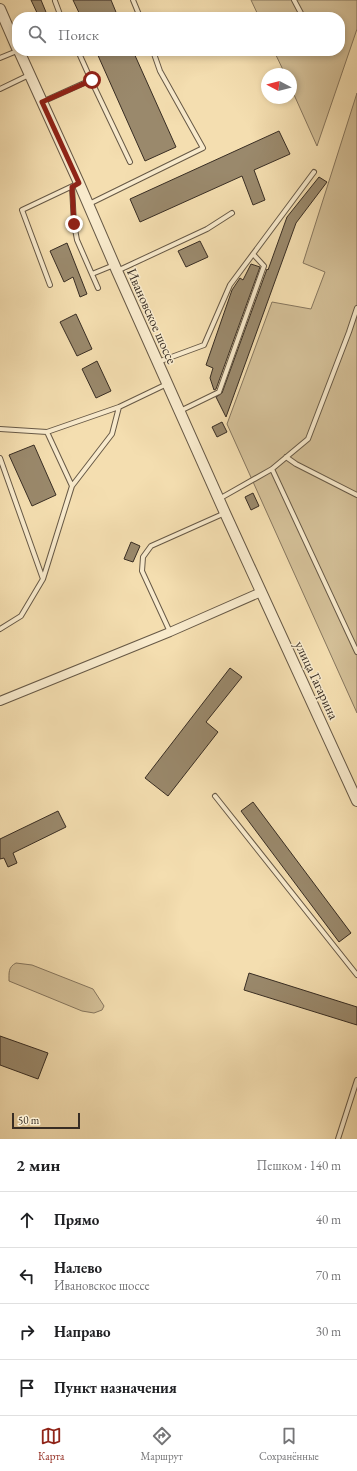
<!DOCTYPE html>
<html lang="ru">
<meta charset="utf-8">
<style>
:root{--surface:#fff;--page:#f2f2f2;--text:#202124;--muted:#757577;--line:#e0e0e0;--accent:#8f2418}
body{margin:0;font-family:"EB Garamond",serif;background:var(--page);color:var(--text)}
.compass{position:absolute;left:261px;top:68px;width:36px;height:36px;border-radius:50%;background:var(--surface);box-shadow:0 2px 6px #0003;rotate:277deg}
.scale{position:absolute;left:12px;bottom:10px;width:68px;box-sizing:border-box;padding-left:4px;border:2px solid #382d23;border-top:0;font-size:11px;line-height:14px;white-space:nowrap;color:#382d23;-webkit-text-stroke:3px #f8eacc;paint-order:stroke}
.stop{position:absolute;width:12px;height:12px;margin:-9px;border:3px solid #8f2418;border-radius:50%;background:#fff}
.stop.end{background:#8f2418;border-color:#fff;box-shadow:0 1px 4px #0008}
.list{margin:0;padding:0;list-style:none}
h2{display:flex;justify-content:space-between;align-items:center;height:52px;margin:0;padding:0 16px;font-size:17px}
h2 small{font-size:13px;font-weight:400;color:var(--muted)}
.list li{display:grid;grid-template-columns:26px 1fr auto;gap:12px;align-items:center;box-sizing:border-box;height:56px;padding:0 16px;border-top:1px solid var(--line)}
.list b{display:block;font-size:15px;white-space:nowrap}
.list p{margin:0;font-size:13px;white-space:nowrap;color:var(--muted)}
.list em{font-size:13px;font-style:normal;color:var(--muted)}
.icon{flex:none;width:22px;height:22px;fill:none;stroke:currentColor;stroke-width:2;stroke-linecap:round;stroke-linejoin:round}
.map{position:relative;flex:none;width:357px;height:1139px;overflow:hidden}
.search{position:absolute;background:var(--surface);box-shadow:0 2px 6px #0003;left:12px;right:12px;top:12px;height:44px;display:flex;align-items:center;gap:10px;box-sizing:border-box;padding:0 14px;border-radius:16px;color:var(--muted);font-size:15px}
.sheet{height:276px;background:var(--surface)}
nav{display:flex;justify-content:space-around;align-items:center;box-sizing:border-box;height:56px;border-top:1px solid var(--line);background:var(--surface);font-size:11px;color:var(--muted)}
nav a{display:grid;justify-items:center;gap:2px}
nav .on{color:var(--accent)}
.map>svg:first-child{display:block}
</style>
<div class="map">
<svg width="357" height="1139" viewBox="0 0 357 1139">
<rect width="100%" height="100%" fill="#f4deb0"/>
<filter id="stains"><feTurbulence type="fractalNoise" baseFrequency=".005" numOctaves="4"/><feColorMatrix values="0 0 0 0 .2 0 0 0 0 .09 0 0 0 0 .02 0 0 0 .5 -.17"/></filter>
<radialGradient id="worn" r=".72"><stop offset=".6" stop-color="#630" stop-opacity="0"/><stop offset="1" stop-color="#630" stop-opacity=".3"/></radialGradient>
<path fill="#d4c098" stroke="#86765e" d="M251,0H357V29L317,146L291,88V74H285L274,51H340V17H259Z
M357,93V713L227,424L272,302L311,309L325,272L303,263Z
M16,963L32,965L93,989L104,1006L102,1010L94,1013L82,1011L9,981C9,973 8,967 16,963Z"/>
<path fill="#9a896c" stroke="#382d23" d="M31,0H41L48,17H39Z
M73,0H111L118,17H81Z
M96,51H133L176,147L145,161Z
M279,131L290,154L254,170L265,200L253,205L242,176L140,222L130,199Z
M319,177L327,182L296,223L226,417L216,397L222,393L267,269L268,270L287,217Z
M200,241L208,257L186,267L178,251Z
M67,243L87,294L80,297L73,277L64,282L50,251Z
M251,264L260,267L216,389L214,390L210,378L213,368L206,365L232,290L240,278L243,280Z
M76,314L92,349L77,356L60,322Z
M97,361L111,391L96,398L82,369Z
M222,422L227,432L217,437L212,427Z
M34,445L56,495L32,506L9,455Z
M253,493L259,506L251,510L245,497Z
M131,542L140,546L133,562L124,559Z
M230,668L242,677L206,722L218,732L168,796L145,778Z
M253,802L351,933L339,942L241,811Z
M58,811L66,827L13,853L17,863L8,867L4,858L0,859V839Z
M249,973L357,1007V1025L244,990Z
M0,1036L48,1053L38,1079L0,1065Z"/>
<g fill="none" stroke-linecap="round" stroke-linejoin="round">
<g stroke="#675946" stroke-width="6">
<path id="service" d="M133,0L140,17
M294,0L303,17
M55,1L61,17
M0,58L17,51
M91,80L130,162
M0,89L29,75
M42,102L91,80L78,51
M72,187L74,224L77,240L98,288
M89,204L203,148L160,71L153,51
M117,271L207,229L232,213
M92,274L114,265
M50,285L22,210L79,183
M158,362L204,345L230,285L314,172
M180,411L219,392L264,266L253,254
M0,429L47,432L119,407L167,384
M286,457L296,464L357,495
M0,458L43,579L72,486L47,432
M272,469L357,652
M72,486L112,434L119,407
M219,499L272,469L308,439L349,332L357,308
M0,629L21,616L43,579
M170,632L142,571L143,557L151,546L225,513
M215,796L357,975
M338,1139L357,1080"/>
</g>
<g stroke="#675946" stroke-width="10">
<path id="minor" d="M0,701L170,632L261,592"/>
</g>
<g stroke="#675946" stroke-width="12">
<path id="tertiary" d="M0,9L17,48
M19,51L79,183L117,271L225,513L357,801"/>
</g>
<use href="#service" stroke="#f8eacc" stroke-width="4"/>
<use href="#minor" stroke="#f8eacc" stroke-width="8"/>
<use href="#tertiary" stroke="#f8eacc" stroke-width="10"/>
</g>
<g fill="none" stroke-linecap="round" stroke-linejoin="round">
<path stroke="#8f2418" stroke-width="5" d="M74,224L72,187L79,183L42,102L92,80"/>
</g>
<g text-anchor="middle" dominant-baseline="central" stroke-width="3" stroke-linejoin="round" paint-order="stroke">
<g font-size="14" fill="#382d23" stroke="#f8eacc">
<text transform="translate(152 316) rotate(66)">Ивановское шоссе</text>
<text transform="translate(317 680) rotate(65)">улица Гагарина</text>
</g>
</g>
<rect width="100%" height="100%" filter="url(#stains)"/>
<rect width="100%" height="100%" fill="url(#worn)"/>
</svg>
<svg class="compass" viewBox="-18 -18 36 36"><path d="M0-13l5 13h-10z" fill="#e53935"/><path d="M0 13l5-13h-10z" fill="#757577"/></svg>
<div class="scale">50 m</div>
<div class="stop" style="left:92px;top:80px"></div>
<div class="stop end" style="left:74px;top:224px"></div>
<div class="search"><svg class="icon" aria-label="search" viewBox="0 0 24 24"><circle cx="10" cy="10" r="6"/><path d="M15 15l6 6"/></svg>Поиск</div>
</div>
<section class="sheet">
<h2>2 мин<small>Пешком · 140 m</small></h2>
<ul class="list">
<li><svg class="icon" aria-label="ahead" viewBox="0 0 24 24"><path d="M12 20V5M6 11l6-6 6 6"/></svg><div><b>Прямо</b></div><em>40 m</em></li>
<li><svg class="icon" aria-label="left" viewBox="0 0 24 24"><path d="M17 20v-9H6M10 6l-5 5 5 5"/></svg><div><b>Налево</b><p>Ивановское шоссе</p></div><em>70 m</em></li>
<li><svg class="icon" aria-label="right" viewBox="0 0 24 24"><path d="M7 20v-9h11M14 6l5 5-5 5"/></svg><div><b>Направо</b></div><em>30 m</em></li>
<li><svg class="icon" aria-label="arrive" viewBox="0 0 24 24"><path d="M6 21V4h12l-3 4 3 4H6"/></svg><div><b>Пункт назначения</b></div></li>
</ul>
</section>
<nav>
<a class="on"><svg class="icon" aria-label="map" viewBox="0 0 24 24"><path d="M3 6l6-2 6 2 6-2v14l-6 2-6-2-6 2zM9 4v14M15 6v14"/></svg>Карта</a>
<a><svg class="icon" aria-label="directions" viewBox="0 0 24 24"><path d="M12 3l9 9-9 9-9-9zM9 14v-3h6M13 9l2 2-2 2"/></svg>Маршрут</a>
<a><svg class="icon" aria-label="saved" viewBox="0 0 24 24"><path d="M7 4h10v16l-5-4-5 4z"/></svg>Сохранённые</a>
</nav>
